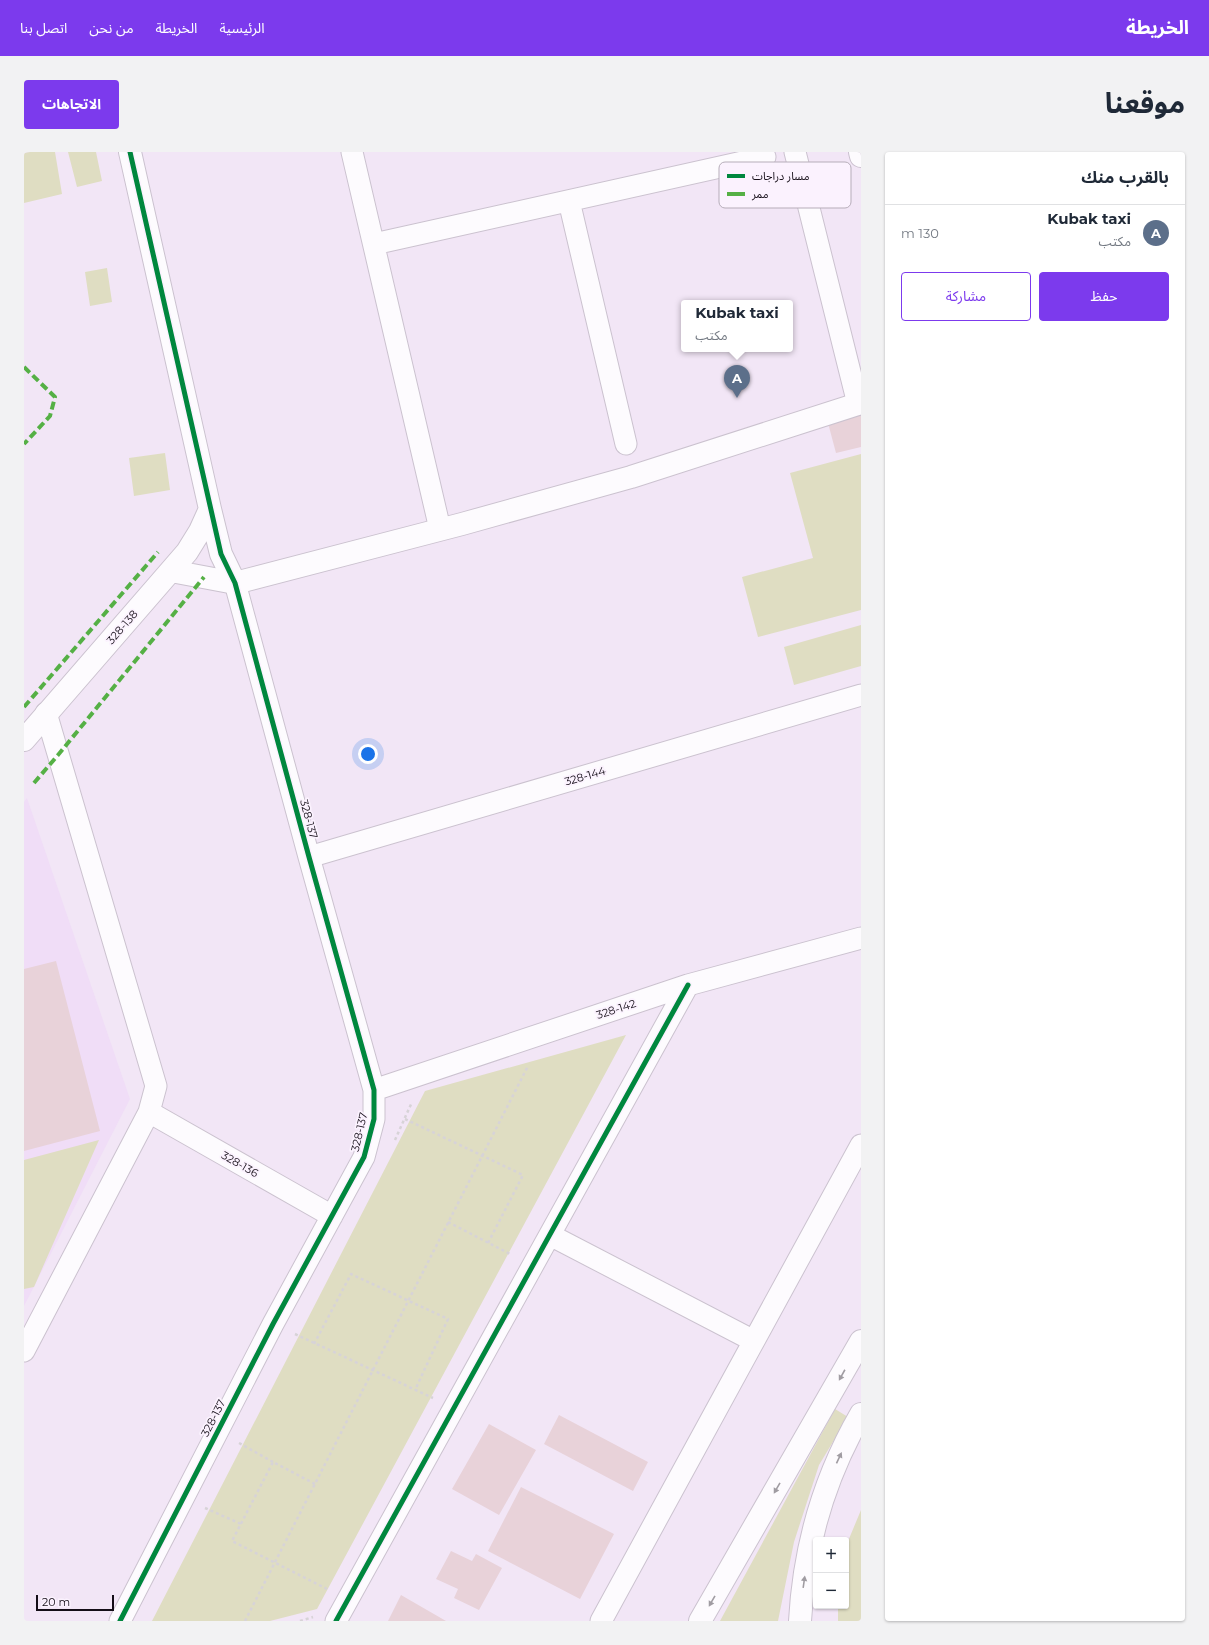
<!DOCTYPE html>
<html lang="ar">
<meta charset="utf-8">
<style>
:root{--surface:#fff;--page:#f2f2f3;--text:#1f2937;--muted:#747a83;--line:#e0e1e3;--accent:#7c3aed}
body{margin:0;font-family:Montserrat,"Noto Sans Arabic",sans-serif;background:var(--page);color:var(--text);direction:rtl}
.controls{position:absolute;right:12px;bottom:12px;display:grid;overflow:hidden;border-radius:4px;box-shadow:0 1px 3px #0004}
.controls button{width:36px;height:36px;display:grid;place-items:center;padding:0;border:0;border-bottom:1px solid var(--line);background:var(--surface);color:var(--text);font:20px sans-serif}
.scale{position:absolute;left:12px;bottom:10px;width:78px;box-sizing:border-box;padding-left:4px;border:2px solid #140d17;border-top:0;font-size:11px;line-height:14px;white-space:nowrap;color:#140d17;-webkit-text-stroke:3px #fbf2fe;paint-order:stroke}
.you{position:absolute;left:344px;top:602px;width:14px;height:14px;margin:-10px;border:3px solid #fff;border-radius:50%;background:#1a73e8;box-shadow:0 0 0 6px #1a73e833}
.badge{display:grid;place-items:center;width:26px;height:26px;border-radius:50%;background:var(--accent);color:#fff;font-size:13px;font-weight:700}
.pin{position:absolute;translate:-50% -33px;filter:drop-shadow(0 1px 2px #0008)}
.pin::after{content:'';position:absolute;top:21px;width:14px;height:12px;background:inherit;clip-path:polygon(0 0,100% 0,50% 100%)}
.popup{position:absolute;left:657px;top:148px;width:112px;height:52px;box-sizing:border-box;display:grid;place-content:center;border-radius:4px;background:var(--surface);filter:drop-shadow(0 1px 3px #0005);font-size:13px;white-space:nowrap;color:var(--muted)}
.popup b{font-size:15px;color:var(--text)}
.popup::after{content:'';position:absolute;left:50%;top:100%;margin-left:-8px;border:8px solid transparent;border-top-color:var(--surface)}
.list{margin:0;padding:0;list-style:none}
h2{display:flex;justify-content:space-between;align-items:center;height:52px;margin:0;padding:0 16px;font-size:17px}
h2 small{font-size:13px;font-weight:400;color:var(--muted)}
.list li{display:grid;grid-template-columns:26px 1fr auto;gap:12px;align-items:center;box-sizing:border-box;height:56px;padding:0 16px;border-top:1px solid var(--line)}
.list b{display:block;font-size:15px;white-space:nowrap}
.list p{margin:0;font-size:13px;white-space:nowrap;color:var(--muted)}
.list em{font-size:13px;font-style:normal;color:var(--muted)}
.actions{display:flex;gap:8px;padding:12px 16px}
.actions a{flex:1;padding:9px 0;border:1px solid var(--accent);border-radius:4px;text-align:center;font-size:14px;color:var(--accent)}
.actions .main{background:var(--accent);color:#fff}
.map{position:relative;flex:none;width:837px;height:1469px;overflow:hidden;direction:ltr;border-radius:4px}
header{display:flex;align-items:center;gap:24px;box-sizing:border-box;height:56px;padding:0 20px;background:var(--accent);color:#fff}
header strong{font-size:19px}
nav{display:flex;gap:22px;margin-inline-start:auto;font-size:14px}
.intro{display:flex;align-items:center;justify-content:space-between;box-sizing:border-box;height:96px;padding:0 24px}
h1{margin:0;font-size:28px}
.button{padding:10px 18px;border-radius:4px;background:var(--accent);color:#fff;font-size:14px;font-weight:700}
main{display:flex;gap:24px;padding:0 24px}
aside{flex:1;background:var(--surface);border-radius:4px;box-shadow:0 1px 3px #0004}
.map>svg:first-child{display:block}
</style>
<header>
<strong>الخريطة</strong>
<nav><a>الرئيسية</a><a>الخريطة</a><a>من نحن</a><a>اتصل بنا</a></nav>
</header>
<div class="intro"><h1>موقعنا</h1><a class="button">الاتجاهات</a></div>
<main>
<aside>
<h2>بالقرب منك<small></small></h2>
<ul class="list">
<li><span class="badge" style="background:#5c6f8a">A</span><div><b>Kubak taxi</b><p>مكتب</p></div><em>130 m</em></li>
</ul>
<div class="actions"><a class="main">حفظ</a><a>مشاركة</a></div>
</aside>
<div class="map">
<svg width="837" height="1469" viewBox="0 0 837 1469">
<rect width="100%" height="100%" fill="#f2e6f6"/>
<path fill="#f0ddf7" d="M3,646L106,947L0,1154V650Z"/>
<path fill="#dfddc2" d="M6,0H31L38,42L0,51V1Z
M44,0H72L78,29L53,35Z
M83,116L88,150L66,154L61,120Z
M141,301L146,338L110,344L105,306Z
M837,302V458L734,485L718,425L789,406L766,321Z
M837,473V514L770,533L760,495Z
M602,883L293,1457L246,1469H128L401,939Z
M75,988L10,1135L0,1137V1008Z
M811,1257L824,1265L795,1313L770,1390L754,1469H696Z
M837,1358V1469H814V1454H822V1394Z"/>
<path fill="#e8d2d9" d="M837,263V295L812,301L804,271Z
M32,809L76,979L0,999V817Z
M535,1263L624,1310L609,1339L520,1292Z
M465,1272L512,1298L475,1363L428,1337Z
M497,1335L590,1382L556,1447L464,1399Z
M427,1399L448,1409L452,1402L478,1416L455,1458L430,1446L434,1437L412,1427Z
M377,1443L422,1469H364Z"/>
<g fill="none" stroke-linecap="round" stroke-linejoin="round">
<g stroke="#cbc2cf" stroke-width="23">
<path id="street" d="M328,0L416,377
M771,0L834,252
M545,49L602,292
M350,92L741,5
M285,705L837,543
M350,938L664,833L837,786
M125,960L308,1064
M526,1083L730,1189
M0,1199L125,960L132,934L22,561
M96,1469L249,1172L340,1005L350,967V938L285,705L211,431
M312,1469L664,833
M577,1469L837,993"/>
</g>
<g stroke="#cbc2cf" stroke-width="24">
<path id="secondary" d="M106,0L186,357L197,402L211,431
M836,0L837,4
M147,419L211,431L438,372L607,325L834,252L837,249
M0,588L163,400L176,379L186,357"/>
</g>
<g stroke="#cbc2cf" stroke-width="24">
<path id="highway" d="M676,1469L837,1189
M776,1469C780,1395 800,1326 837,1262"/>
</g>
<path stroke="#d7d3d7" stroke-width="2.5" stroke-dasharray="3 3" stroke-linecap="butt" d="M381,967L499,1023L464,1091
M371,988L388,950
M424,1070L488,1103
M271,1182L409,1246
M290,1192L327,1122L424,1167L391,1238
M215,1291L249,1310
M291,1332L249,1310L208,1389L303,1437
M181,1356L217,1372
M221,1469L504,914
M276,1469L289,1465"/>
<use href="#street" stroke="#fdfbfe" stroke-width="21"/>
<use href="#secondary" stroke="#fdfbfe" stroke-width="22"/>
<use href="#highway" stroke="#fdfbfe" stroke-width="22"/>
<path stroke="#55b045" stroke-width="4" stroke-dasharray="8 4" stroke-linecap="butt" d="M0,215L31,245L26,264L0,292
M0,555L134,400
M10,631L34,603L180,425"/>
<g stroke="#fbf2fe" stroke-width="8">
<path id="cycleway" d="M96,1469L249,1172L340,1005L350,967V938L285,705L211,431L197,402L106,0
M312,1469L664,833"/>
</g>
<use href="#cycleway" stroke="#00873e" stroke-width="5"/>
</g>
<defs><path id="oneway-solid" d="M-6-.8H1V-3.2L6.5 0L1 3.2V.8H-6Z"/></defs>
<g fill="#a09ca2">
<use href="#oneway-solid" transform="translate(818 1223) rotate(119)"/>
<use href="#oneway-solid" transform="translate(815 1306) rotate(-65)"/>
<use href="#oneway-solid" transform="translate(753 1336) rotate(120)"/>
<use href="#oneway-solid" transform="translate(780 1430) rotate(-82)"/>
<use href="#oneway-solid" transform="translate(688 1449) rotate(120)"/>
</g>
<g text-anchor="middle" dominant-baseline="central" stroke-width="3.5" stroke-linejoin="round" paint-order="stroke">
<g font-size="11" fill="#140d17" stroke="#fbf2fe">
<text transform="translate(98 475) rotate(-49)">328-138</text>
<text transform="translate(561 624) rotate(-16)">328-144</text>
<text transform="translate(285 667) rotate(75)">328-137</text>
<text transform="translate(592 857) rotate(-18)">328-142</text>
<text transform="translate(335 980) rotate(-77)">328-137</text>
<text transform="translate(216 1012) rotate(30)">328-136</text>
<text transform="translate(189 1266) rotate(-63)">328-137</text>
</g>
</g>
<rect x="695" y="10" width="132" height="46" rx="6" fill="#fbf2fe" stroke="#b6adb9" stroke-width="1"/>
<rect x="703" y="22" width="18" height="4" fill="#00873e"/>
<rect x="703" y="40" width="18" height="4" fill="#55b045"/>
<g font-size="11" fill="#140d17">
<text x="728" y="28">مسار دراجات</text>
<text x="728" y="46">ممر</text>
</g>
</svg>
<div class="controls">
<button>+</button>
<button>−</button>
</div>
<div class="scale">20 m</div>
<div class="you"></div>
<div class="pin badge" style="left:713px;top:246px;background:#5c6f8a">A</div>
<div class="popup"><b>Kubak taxi</b>مكتب</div>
</div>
</main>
